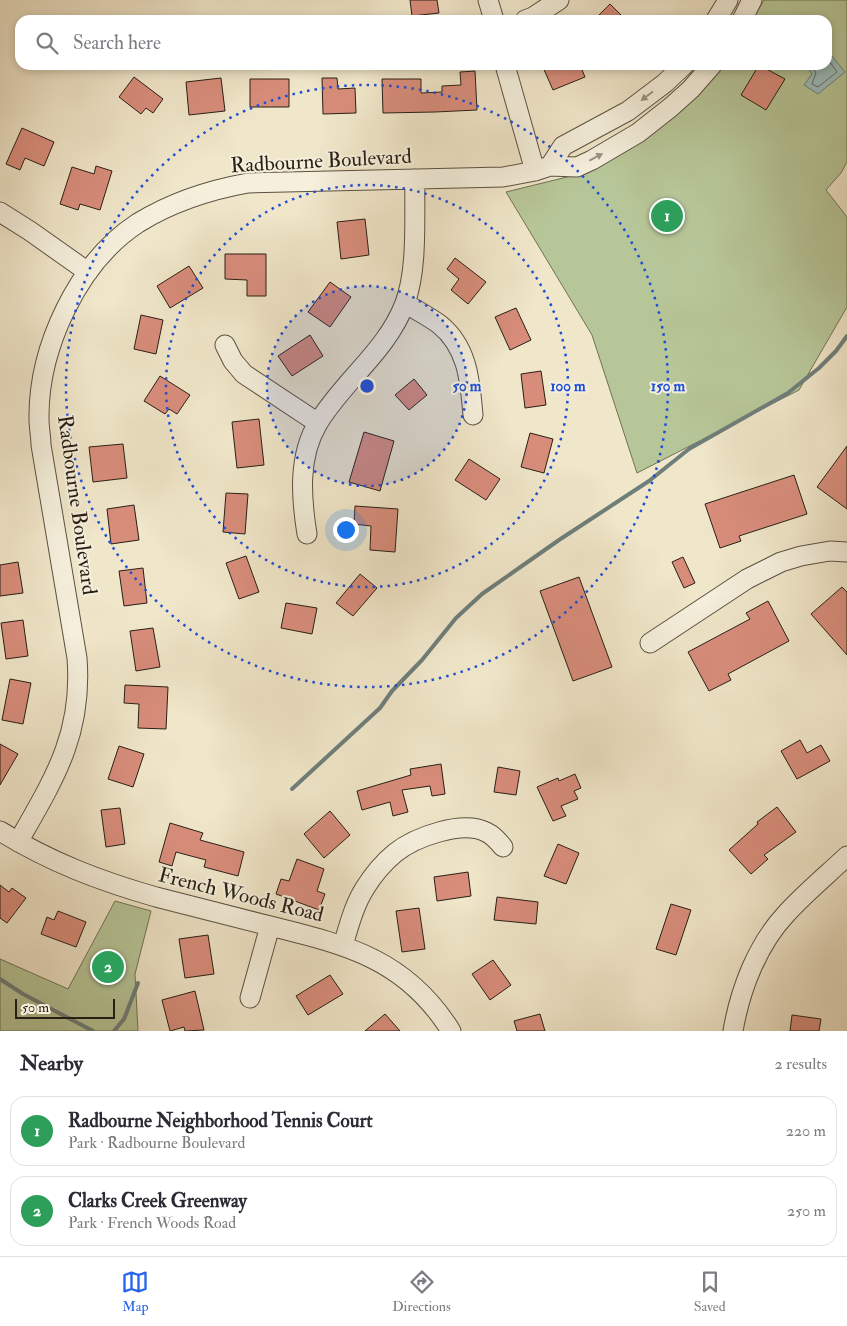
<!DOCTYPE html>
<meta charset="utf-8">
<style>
:root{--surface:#fff;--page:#f2f2f3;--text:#2b2b33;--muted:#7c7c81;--line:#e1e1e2;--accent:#2563eb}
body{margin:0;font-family:"IM FELL Double Pica",serif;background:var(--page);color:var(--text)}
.scale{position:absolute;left:15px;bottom:12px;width:100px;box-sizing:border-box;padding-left:5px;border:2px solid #281f15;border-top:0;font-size:14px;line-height:18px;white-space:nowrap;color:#281f15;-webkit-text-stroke:4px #f5efdc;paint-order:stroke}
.you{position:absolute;left:345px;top:529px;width:18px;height:18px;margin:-12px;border:4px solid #fff;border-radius:50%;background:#1a73e8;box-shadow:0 0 0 8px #1a73e833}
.badge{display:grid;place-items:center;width:32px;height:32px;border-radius:50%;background:var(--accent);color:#fff;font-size:16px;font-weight:700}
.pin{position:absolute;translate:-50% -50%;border:2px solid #fff;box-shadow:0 1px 5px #0006}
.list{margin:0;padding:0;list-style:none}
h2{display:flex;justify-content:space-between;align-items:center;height:65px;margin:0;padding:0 20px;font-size:21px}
h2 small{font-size:16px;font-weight:400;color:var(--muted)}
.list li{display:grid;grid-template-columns:32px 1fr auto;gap:15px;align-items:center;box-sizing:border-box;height:70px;margin:0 10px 10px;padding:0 10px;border:1px solid var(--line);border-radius:15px}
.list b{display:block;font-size:19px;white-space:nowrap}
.list p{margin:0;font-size:16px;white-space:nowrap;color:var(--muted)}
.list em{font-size:16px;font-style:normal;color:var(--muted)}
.icon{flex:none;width:28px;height:28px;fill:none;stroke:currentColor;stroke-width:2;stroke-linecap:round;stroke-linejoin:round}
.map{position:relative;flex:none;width:847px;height:1031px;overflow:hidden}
.search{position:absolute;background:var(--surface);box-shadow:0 2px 8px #0003;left:15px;right:15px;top:15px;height:55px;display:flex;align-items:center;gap:12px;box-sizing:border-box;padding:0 18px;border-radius:15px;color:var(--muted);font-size:19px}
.sheet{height:225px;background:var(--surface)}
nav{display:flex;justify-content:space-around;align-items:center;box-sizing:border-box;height:70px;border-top:1px solid var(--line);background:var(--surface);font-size:14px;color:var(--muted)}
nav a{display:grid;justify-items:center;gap:2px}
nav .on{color:var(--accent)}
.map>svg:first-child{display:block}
</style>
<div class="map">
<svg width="847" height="1031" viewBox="0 0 847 1031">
<rect width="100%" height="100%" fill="#f0e6c9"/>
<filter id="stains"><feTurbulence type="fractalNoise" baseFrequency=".004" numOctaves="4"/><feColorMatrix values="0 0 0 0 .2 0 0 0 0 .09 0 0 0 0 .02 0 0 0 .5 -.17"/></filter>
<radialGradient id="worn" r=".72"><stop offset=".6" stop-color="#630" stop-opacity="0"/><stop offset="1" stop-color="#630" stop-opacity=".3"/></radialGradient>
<path fill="#b7c698" stroke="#707256" d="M764,0H847V162L841,173L826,190L847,217V307L799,390L637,473L592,335L506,192L567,177L610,158L686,105L722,65H827V20H752Z
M115,901L151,911L135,974L138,1031H0V959L68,989Z"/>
<path fill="#9dbebe" stroke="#6e7e7a" d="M827,50L845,72L818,94L804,85L812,74L805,65H827Z"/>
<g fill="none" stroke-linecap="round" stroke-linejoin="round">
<path stroke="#626e6a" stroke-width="1" d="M811,65L816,73L812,84L818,87L837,72L827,58"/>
<path stroke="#6e7e7a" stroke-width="4" d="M292,789L380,708L392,691L422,660L456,618L482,594L559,540L649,481L689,449L788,393L819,368L836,351L847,336
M0,979L23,994L93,1031
M114,1031L124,1019L138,983"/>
</g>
<path fill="#d88d7b" stroke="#281f15" d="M410,0H437L439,13L412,16Z
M610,4L626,20H594Z
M542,65H580L585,77L553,90Z
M759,65L785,79L766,110L741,95Z
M475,71L477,110L435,112L383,113L382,79H421V93L442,92V86L461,85L460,72Z
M134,77L163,99L153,113L146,108L141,114L119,97Z
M221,78L225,111L189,115L186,82Z
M322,78H337L338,89L355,88L356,113L323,114Z
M250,79H289V107H250Z
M22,128L54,142L44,166L25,158L20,170L6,164Z
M96,166L112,171L100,210L80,204L78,210L60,204L72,167L94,174Z
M365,219L369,255L341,259L337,222Z
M225,254H266V296H247V280L225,279Z
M455,258L486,282L468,304L451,290L459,279L447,269Z
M189,266L203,288L170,308L157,286Z
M330,282L351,297L330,327L308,312Z
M516,308L531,340L510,350L495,317Z
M141,315L163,320L156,354L134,349Z
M310,335L323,356L292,376L278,356Z
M541,371L546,405L525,408L521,374Z
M160,376L190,395L177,414L169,409L165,414L144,401Z
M414,379L427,395L409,410L395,395Z
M259,419L264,465L237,468L232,422Z
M364,432L394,441L380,491L349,482Z
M530,433L553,439L544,473L521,467Z
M123,444L127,478L93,482L89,447Z
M847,446V509L817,487Z
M469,459L500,479L486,500L455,480Z
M794,475L807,514L739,536L741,541L720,548L705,504Z
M226,493L248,494L245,534L223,532Z
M134,505L139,540L111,544L107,509Z
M355,506L398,509L395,552L370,550L371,526L354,524Z
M246,556L259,592L239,599L226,563Z
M683,557L695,583L684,588L672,562Z
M18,562L23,593L0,596V565Z
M143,568L147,603L124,606L119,571Z
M360,574L377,588L353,616L336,603Z
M579,577L612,667L573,681L540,591Z
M842,587L847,592V655L811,614Z
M768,601L789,641L728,674L731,680L709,691L688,652L750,619L746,613Z
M286,603L317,608L312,634L281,628Z
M23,620L28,656L6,659L1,623Z
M153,628L160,667L136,671L130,631Z
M10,679L31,683L23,724L2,720Z
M125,685L168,687L166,729L138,728L139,704L124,703Z
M800,740L807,753L821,745L830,761L797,779L781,751Z
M0,744L18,754L0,785Z
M119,746L144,754L133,787L108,779Z
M441,764L445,794L432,796L430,786L402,790L408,812L393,816L390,802L362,810L357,791L411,775L410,769Z
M498,767L520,771L516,795L494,792Z
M575,774L581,788L574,791L578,799L561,806L566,816L553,821L537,787L558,778L559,781Z
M777,807L796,832L764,855L768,859L751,874L729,850L758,824L757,822Z
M120,808L125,844L106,847L101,810Z
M330,811L350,835L324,858L304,834Z
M170,823L203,833L200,840L244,852L238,876L204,867L206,860L176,852L172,866L159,862Z
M558,844L579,853L566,884L544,876Z
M297,859L324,869L317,891L325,894L319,910L276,894L281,879L289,881Z
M468,872L471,896L437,901L434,877Z
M0,885L9,892L12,888L26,898L7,923L0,918Z
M497,897L538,902L536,924L494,920Z
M671,904L691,910L676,955L656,949Z
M419,908L425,949L402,952L396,911Z
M58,911L86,922L76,947L41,934L47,917L54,920Z
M208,935L214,974L185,978L179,939Z
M493,960L511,985L490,1000L472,974Z
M330,975L343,994L308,1015L296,996Z
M195,991L204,1030L185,1031L184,1027L170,1031L162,1000Z
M385,1014L400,1031H365Z
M540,1014L545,1031H517L514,1021Z
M792,1015L821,1019L819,1031H790Z"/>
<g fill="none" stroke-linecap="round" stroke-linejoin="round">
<g stroke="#5a5142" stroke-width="21">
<path id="minor" d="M488,0L494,20
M525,20L533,17L559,0
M716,20L728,0
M742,20L752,0
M505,65L535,171
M550,166L563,146L628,111L665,83L684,65
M0,212L30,231L88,272
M405,303C416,310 428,316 439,324C468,347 470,381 473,415
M225,345L233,361L244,374L318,423
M307,534C301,497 298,456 318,423C344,380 387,351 405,303C418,268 414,217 415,179
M650,643L747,579L781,562L801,556L830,551L847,552
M0,831C50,862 100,881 156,897C194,907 232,916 270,926C347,945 406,959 451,1031
M18,842C54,779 83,734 77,658L41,445C41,437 39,428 39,419C38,348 78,262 138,223C172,202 209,190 248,183L503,177L535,171L550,166L577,167L592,160L638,133L671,107L691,89L712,65
M343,945C349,926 354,905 365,888C373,875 383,863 395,853C415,837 462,820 486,832C493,835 498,841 503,847
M250,998L270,926
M733,1031C740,990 757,945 786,914C805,893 827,875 847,856"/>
</g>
<use href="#minor" stroke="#f5efdc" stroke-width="19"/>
</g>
<defs><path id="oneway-solid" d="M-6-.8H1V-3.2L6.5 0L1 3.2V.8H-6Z" transform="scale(1.25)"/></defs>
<g fill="#999182">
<use href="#oneway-solid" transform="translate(647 96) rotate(143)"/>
<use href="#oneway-solid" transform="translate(596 157) rotate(-28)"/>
</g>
<circle cx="367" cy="386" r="100" fill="#1d4ed8" fill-opacity=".12"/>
<g fill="none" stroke="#1d4ed8" stroke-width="2.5" stroke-dasharray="2.5 5">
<circle cx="367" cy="386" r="100"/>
<circle cx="367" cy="386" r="201"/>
<circle cx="367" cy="386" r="301"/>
</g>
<g text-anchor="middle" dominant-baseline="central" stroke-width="4" stroke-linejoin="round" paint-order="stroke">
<g font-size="21" fill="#281f15" stroke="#f5efdc">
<text transform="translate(321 161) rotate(-3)">Radbourne Boulevard</text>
<text transform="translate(77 505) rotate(82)">Radbourne Boulevard</text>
<text transform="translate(241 895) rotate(14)">French Woods Road</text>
</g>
</g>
<circle cx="367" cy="386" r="8" fill="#1d4ed8" stroke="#f5efdc" stroke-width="2.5"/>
<g font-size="15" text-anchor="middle" font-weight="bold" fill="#1d4ed8" stroke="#f5efdc" stroke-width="4" stroke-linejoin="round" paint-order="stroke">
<text x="467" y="391">50 m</text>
<text x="568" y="391">100 m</text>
<text x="668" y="391">150 m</text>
</g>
<rect width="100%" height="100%" filter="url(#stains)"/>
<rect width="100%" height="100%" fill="url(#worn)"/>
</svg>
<div class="scale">50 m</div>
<div class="you"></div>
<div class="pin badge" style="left:667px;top:216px;background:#2e9e5b">1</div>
<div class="pin badge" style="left:108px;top:967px;background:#2e9e5b">2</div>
<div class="search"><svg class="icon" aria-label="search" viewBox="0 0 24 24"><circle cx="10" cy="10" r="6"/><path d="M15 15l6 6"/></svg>Search here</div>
</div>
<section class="sheet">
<h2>Nearby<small>2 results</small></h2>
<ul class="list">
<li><span class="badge" style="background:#2e9e5b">1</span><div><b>Radbourne Neighborhood Tennis Court</b><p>Park · Radbourne Boulevard</p></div><em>220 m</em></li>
<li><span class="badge" style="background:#2e9e5b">2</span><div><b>Clarks Creek Greenway</b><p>Park · French Woods Road</p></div><em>250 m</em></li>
</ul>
</section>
<nav>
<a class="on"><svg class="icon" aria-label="map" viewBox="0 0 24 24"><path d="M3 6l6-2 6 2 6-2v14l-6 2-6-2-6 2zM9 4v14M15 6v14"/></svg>Map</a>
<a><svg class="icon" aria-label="directions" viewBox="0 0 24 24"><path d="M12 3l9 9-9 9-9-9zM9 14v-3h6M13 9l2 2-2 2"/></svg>Directions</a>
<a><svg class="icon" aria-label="saved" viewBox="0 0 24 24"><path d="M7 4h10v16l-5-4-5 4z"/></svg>Saved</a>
</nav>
